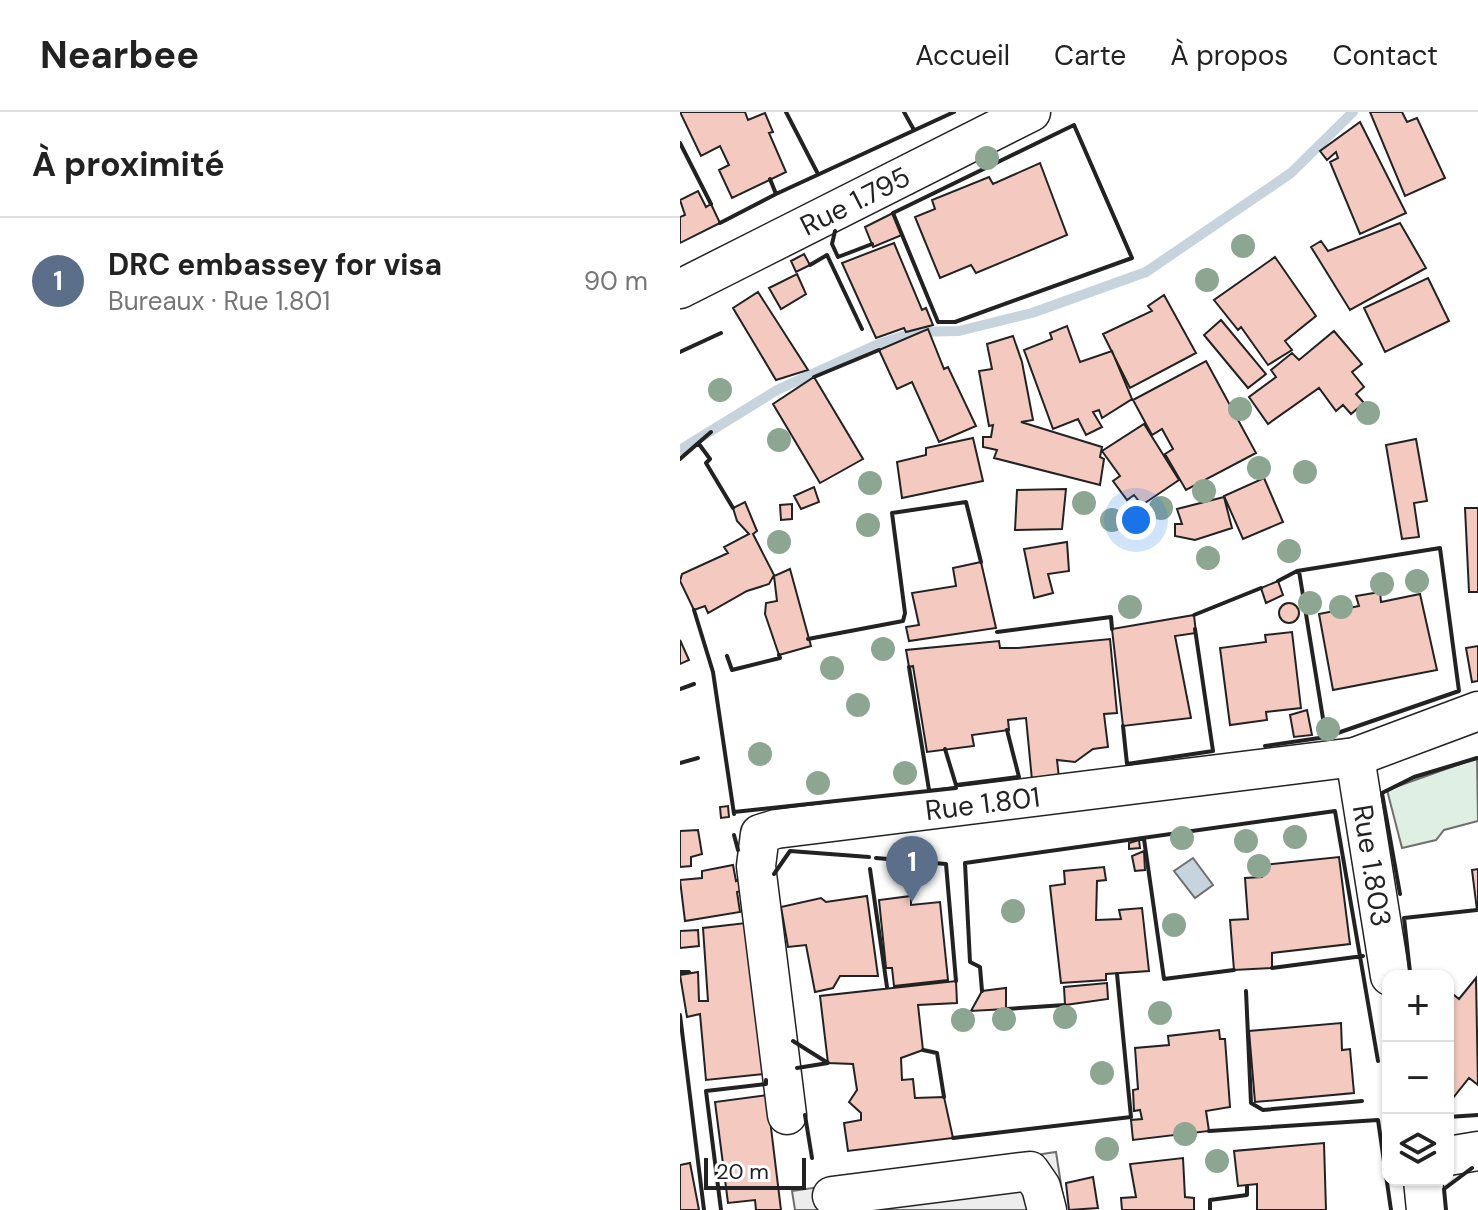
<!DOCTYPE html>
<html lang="fr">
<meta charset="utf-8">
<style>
:root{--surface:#fff;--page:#f6f6f6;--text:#222;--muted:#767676;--line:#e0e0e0;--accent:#d93025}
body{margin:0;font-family:"DM Sans",sans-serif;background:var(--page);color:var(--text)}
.controls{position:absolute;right:24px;bottom:24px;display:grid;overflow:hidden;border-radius:16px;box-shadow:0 2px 6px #0004}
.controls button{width:72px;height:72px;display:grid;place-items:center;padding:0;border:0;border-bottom:2px solid var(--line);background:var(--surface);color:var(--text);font:40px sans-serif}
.scale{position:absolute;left:24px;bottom:20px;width:102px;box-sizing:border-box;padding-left:8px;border:4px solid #222;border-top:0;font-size:22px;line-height:28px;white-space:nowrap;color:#222;-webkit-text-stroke:6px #fff;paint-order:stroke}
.you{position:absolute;left:456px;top:408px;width:28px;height:28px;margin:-20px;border:6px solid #fff;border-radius:50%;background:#1a73e8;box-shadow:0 0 0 12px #1a73e833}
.badge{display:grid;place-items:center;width:52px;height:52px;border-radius:50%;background:var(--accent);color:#fff;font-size:26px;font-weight:700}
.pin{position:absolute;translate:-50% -66px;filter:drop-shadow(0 2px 4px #0008)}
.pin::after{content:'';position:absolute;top:42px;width:28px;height:24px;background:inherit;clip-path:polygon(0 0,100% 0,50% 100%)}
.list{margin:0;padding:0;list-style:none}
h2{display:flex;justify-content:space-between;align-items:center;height:104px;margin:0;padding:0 32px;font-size:34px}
h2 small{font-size:26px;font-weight:400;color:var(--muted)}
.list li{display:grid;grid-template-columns:52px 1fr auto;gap:24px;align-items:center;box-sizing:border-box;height:128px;padding:0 32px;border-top:2px solid var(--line)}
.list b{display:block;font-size:30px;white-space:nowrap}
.list p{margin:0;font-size:26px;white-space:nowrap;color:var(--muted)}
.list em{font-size:26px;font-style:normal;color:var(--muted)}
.icon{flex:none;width:44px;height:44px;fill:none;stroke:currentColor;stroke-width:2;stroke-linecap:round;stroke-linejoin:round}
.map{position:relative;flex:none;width:798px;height:1098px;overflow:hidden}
header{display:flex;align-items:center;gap:48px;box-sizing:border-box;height:112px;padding:0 40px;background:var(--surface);border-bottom:2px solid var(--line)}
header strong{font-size:38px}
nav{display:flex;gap:44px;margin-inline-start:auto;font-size:28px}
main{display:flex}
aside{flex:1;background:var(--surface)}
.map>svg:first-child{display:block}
</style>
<header>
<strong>Nearbee</strong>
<nav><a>Accueil</a><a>Carte</a><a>À propos</a><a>Contact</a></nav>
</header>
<main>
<aside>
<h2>À proximité<small></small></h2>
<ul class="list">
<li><span class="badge" style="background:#5c6f8a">1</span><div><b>DRC embassey for visa</b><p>Bureaux · Rue 1.801</p></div><em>90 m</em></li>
</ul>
</aside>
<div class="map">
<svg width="798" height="1098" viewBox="0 0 798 1098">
<rect width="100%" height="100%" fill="#fff"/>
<path fill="#e0efe3" stroke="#6f6f6f" stroke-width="2" d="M797,646L798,709L764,718L756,728L722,736L707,678Z"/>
<path fill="#ededed" stroke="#6f6f6f" stroke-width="2" d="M376,1040L385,1098H115L112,1079Z"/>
<path fill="#c7d3dd" stroke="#6f6f6f" stroke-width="2" d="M513,746L533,773L515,786L494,759Z"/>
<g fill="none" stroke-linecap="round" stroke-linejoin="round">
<path stroke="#c7d3dd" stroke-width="10" d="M0,338L97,278L196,233L235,220L279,219L352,201L466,160L611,61L673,0"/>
</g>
<path fill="#f3c9c0" stroke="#222" stroke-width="2" d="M0,0H65L68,8L85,1L93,20L89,21L106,60L52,86L39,58L49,53L40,34L21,44Z
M690,0H722L727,10L737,6L765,66L725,84Z
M680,10L726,101L680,122L650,50L658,46L656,40L647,48L640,39Z
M360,51L387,123L296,161L291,153L260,166L235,105L255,97L252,88L309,65L313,72Z
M18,79L26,95L31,92L40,111L0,131V105L5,103L0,88Z
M213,101L222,123L193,135L185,115Z
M720,111L746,156L670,198L631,135L641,129L648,139Z
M214,131L242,198L246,196L253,213L226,220L224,216L196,226L162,151Z
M124,142L130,153L116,160L111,149Z
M595,145L636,204L605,229L612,238L588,253L561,215L558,218L534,188Z
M117,162L126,182L101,197L89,176Z
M748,166L769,209L705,240L684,196Z
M78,180L128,258L96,268L53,196Z
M484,183L516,241L450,276L423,222L472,199L468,194Z
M541,208L586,262L568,276L524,223Z
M387,214L400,250L432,239L452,287L422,306L419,298L413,300L422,315L406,323L398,307L373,317L344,238L372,227L370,221Z
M248,217L264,257L268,255L296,314L259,330L232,270L217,277L199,238Z
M654,219L682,252L672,260L684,275L676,282L684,291L671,302L663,293L656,299L639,276L588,312L569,285L596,265L591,258L612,241L619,248Z
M333,224L342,250L353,308L341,310L422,335L420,345L424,347L420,373L314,346L317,338L303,335V325H311L313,313L309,314L299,259L312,257L307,232Z
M526,249L576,341L506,378L485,342L493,337L482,317L472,323L453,288Z
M134,265L183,347L140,371L93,292Z
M464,312L499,368L462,393L454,383L447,388L433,369L440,364L422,339Z
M293,326L303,369L222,386L217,350L246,343V336Z
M736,327L747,389L734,391L739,425L722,427L706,333Z
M584,366L603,410L563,427L544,384Z
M134,375L139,390L121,397L114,384Z
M386,377L382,417L335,418L337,378Z
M544,385L552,416L515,428L495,424V412H502L497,397Z
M65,390L77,419L73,422L94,463L89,472L67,479L28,501L25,494L14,498L0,469L2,462L48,441L44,435L69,422L57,409L53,396Z
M112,392V407L101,408L100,393Z
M785,396H798V480H789Z
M387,430L389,459L368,462L373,481L354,486L344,437Z
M301,450L316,516L229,529L226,515L239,513L232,481L276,474L273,456Z
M110,457L131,534L99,543L85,502L86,491L97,489L94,464Z
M598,469L603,483L586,491L581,476Z
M700,480L701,490L740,482L757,558L653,578L639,502L679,494L676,484Z
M599 501a10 10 0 1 1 20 0a10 10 0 1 1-20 0Z
M514,503L516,521L495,524L511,606L443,614L432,517Z
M612,520L621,596L586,600L587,608L550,613L540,536L586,530L585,523Z
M430,527L437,601L424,602L428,635L413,637L395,650L377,648L379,666L352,668L346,606L328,608L329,618L292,623L294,634L247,640L233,554L229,555L226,538L319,529L320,536H338Z
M0,528L9,548L0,552Z
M798,534V569L792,570L786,536Z
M627,598L632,623L614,625L610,603Z
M48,694L49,705L41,706L40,695Z
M18,718L22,742L11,745V754L0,755V719Z
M459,728L460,736L449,737V731Z
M464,739L465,758L455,759L452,744Z
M659,745L670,832L592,841V856L554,858L550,808L568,807L565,766L582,765V753Z
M53,753L56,769L61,767L62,779L57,780L60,800L5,809L0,768L22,766V759Z
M424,755L426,768L417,769L416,808L441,807L439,798L462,796L469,859L426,862V868L381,871L370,774L385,772L384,759Z
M798,757V798H797L792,758Z
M187,784L198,864H160L153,876L135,880L126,833L108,835L101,795L141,786L146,790Z
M231,784V793L260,790L268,868L214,874L212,856H206L199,788Z
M66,811L84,962L26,968L20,902L7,905L0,863L18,860L19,889H28L23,816Z
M18,818L19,834L0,836V819Z
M796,866L798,973L789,966L773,986L768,983V878L779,887Z
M276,869L277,891L238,893L243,938L221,946L222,968L233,967L235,986L264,985L273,1026L168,1039L164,1011L181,1008V1001L169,990L177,978L173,952L148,951L140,884Z
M427,871L428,887L385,893L384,875Z
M326,876V897L291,899L302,879Z
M661,911L662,938L670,937L674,981L575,990L569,919Z
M539,918L540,927H545L550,995L526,999L529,1019L453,1028L451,1008L462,1007L460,998L454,999L453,978L458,977L455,936L489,933L488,924Z
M87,983L101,1098H76L75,1088L48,1091L35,990Z
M644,1031L646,1098H577V1072L558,1074L554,1039Z
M503,1046L505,1085L514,1086V1098H442L441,1086L456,1085L450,1052Z
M10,1051L19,1098H0V1053Z
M413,1065L418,1096L389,1098L386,1071Z"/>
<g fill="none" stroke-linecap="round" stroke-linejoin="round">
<g stroke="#222" stroke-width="41">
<g id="minor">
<path id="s1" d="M0,177L351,0"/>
<path id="s2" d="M675,645L710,864"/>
<path id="s3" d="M107,1003L76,754L80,722L96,717L675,645L798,599"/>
<path d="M768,1044L798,1039"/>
<path d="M743,1068L746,1098"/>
<path d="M152,1084L350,1059L361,1075L367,1098"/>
</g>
</g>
<use href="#minor" stroke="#fff" stroke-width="38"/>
<path stroke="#222" stroke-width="4" d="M106,0L138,62
M224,0L234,18
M394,13L452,146L275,210H258L213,101Z
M0,31L31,92
M90,67L96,82L274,0
M40,111L96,82
M155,119L152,132L158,145L192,132
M130,153L147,143L182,217
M0,240L41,221
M134,265L199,238
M19,332L30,347L26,351L53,396
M0,347L31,320
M619,459L646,625
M14,498L33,560L54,702
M514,503L581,476
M317,520L431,505L432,517
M128,527L223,509L225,501L212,401L286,390L301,450
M47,544L52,558L100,546L99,543
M229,555L249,678
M0,577L14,572
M443,614L447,652L533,639L515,517
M585,634L646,625L779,579L760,436L617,459L598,469
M265,637L276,673L339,665L327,618
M0,651L18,646
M54,700L276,676
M54,723L58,738
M464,727L484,867L554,858
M196,746L266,752L276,869
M190,757L207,875
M94,762L110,739L189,745
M720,782L702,681L734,665L797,646
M592,856L683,844
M0,860H9
M730,860L724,806L797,798
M302,879L300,855L290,850L285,751L655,699L698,949
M566,879L571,991L583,998L682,989
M326,897L385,893
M0,903L24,1098
M113,929L148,951L117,956
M243,938L257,941L264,985
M125,1003L132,1046
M768,1005L798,1003
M529,1019L698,1008L711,1098
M273,1026L451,1005L437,862
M41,1098L26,979L86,972V968
M530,1098V1088L567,1083V1074
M766,1098L764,1077L792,1056"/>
</g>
<g fill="#8da692">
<circle cx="307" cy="46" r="12"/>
<circle cx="563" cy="134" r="12"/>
<circle cx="527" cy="168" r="12"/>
<circle cx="40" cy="278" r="12"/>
<circle cx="560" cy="297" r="12"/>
<circle cx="688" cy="301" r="12"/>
<circle cx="99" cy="328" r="12"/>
<circle cx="579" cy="356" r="12"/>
<circle cx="625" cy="360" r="12"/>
<circle cx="190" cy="371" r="12"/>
<circle cx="524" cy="379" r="12"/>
<circle cx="404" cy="391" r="12"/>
<circle cx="481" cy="396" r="12"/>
<circle cx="432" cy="408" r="12"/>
<circle cx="188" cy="413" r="12"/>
<circle cx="99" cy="430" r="12"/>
<circle cx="609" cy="439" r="12"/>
<circle cx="528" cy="446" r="12"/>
<circle cx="737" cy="469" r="12"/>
<circle cx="702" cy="472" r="12"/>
<circle cx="630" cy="491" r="12"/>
<circle cx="450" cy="495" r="12"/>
<circle cx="661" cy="495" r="12"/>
<circle cx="203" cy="537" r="12"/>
<circle cx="152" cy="556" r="12"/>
<circle cx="178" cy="593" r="12"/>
<circle cx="648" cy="617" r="12"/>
<circle cx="80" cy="642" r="12"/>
<circle cx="225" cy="661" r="12"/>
<circle cx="138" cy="671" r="12"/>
<circle cx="615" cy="725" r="12"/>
<circle cx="502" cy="726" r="12"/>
<circle cx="566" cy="729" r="12"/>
<circle cx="579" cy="754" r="12"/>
<circle cx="333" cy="799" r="12"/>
<circle cx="494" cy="813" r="12"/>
<circle cx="480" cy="901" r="12"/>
<circle cx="385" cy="905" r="12"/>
<circle cx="324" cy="907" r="12"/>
<circle cx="283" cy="908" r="12"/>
<circle cx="422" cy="961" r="12"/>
<circle cx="505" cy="1022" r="12"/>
<circle cx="427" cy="1037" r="12"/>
<circle cx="537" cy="1049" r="12"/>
</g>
<g text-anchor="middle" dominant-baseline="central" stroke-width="6" stroke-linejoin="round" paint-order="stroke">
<g font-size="28" fill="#222" stroke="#fff">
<text stroke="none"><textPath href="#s1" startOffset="196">Rue 1.795</textPath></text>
<text stroke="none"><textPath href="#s3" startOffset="508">Rue 1.801</textPath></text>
<text stroke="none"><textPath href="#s2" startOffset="110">Rue 1.803</textPath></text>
</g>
</g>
</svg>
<div class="controls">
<button>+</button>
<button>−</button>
<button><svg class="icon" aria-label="layers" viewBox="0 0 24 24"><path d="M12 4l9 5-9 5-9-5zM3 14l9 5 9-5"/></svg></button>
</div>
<div class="scale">20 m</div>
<div class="you"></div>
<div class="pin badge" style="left:232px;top:790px;background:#5c6f8a">1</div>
</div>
</main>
